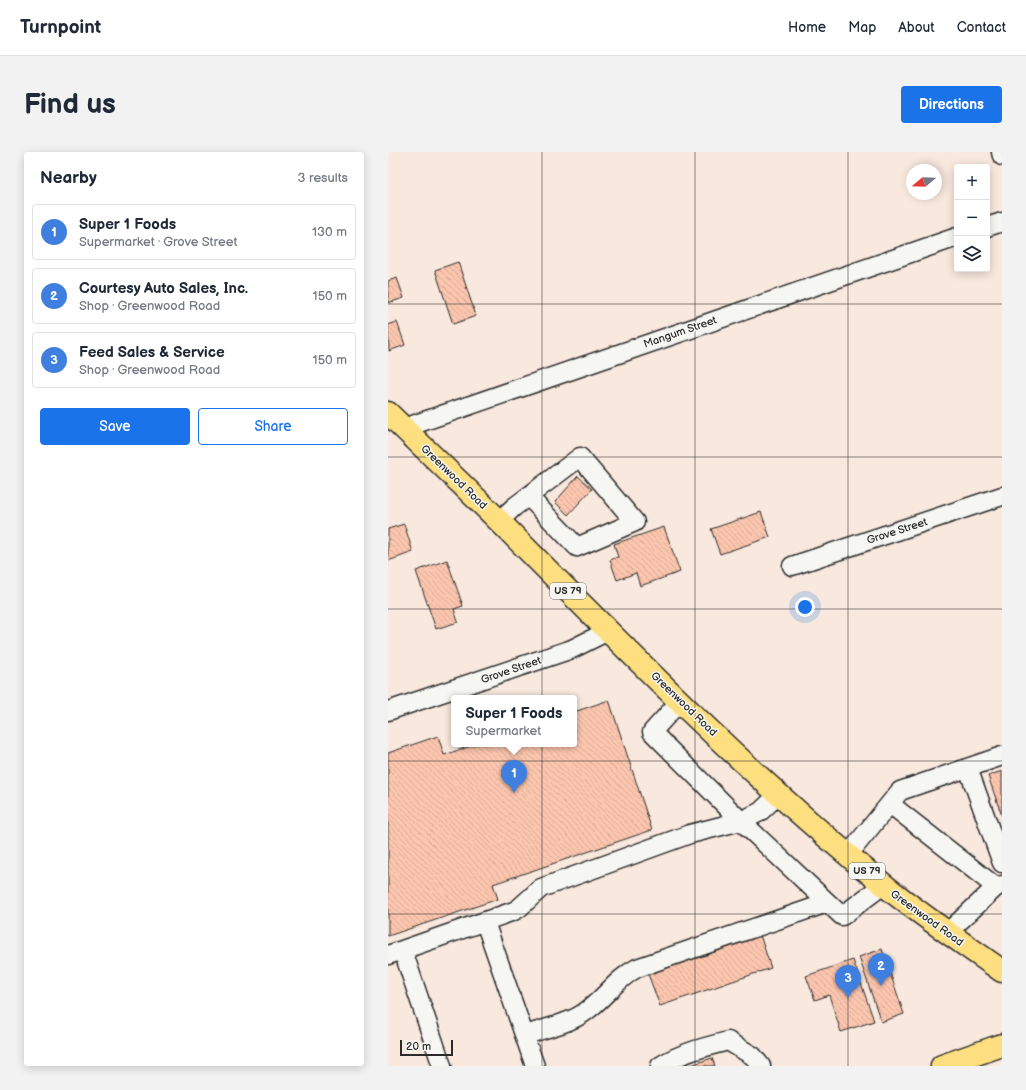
<!DOCTYPE html>
<meta charset="utf-8">
<style>
:root{--surface:#fff;--page:#f2f2f3;--text:#1f2937;--muted:#747a83;--line:#e0e1e3;--accent:#1a73e8}
body{margin:0;font-family:"Balsamiq Sans",sans-serif;background:var(--page);color:var(--text)}
.controls{position:absolute;right:12px;top:12px;display:grid;overflow:hidden;border-radius:4px;box-shadow:0 2px 10px #0003}
.controls button{width:36px;height:36px;display:grid;place-items:center;padding:0;border:0;border-bottom:1px solid var(--line);background:var(--surface);color:var(--text);font:20px sans-serif}
.compass{position:absolute;left:518px;top:12px;width:36px;height:36px;border-radius:50%;background:var(--surface);box-shadow:0 2px 10px #0003;rotate:251deg}
.scale{position:absolute;left:12px;bottom:10px;width:53px;box-sizing:border-box;padding-left:4px;border:2px solid #2b2b2b;border-top:0;font-size:11px;line-height:14px;white-space:nowrap;color:#2b2b2b;-webkit-text-stroke:3px #f6f6f2;paint-order:stroke}
.you{position:absolute;left:417px;top:455px;width:14px;height:14px;margin:-10px;border:3px solid #fff;border-radius:50%;background:#1a73e8;box-shadow:0 0 0 6px #1a73e833}
.badge{display:grid;place-items:center;width:26px;height:26px;border-radius:50%;background:var(--accent);color:#fff;font-size:13px;font-weight:700}
.pin{position:absolute;translate:-50% -33px;filter:drop-shadow(0 1px 2px #0008)}
.pin::after{content:'';position:absolute;top:21px;width:14px;height:12px;background:inherit;clip-path:polygon(0 0,100% 0,50% 100%)}
.popup{position:absolute;left:63px;top:543px;width:126px;height:52px;box-sizing:border-box;display:grid;place-content:center;border-radius:4px;background:var(--surface);filter:drop-shadow(0 1px 3px #0005);font-size:13px;white-space:nowrap;color:var(--muted)}
.popup b{font-size:15px;color:var(--text)}
.popup::after{content:'';position:absolute;left:50%;top:100%;margin-left:-8px;border:8px solid transparent;border-top-color:var(--surface)}
.list{margin:0;padding:0;list-style:none}
h2{display:flex;justify-content:space-between;align-items:center;height:52px;margin:0;padding:0 16px;font-size:17px}
h2 small{font-size:13px;font-weight:400;color:var(--muted)}
.list li{display:grid;grid-template-columns:26px 1fr auto;gap:12px;align-items:center;box-sizing:border-box;height:56px;margin:0 8px 8px;padding:0 8px;border:1px solid var(--line);border-radius:4px}
.list b{display:block;font-size:15px;white-space:nowrap}
.list p{margin:0;font-size:13px;white-space:nowrap;color:var(--muted)}
.list em{font-size:13px;font-style:normal;color:var(--muted)}
.actions{display:flex;gap:8px;padding:12px 16px}
.actions a{flex:1;padding:9px 0;border:1px solid var(--accent);border-radius:4px;text-align:center;font-size:14px;color:var(--accent)}
.actions .main{background:var(--accent);color:#fff}
.icon{flex:none;width:22px;height:22px;fill:none;stroke:currentColor;stroke-width:2;stroke-linecap:round;stroke-linejoin:round}
.map{position:relative;flex:none;width:614px;height:914px;overflow:hidden;border-radius:4px}
header{display:flex;align-items:center;gap:24px;box-sizing:border-box;height:56px;padding:0 20px;background:var(--surface);border-bottom:1px solid var(--line)}
header strong{font-size:19px}
nav{display:flex;gap:22px;margin-inline-start:auto;font-size:14px}
.intro{display:flex;align-items:center;justify-content:space-between;box-sizing:border-box;height:96px;padding:0 24px}
h1{margin:0;font-size:28px}
.button{padding:10px 18px;border-radius:4px;background:var(--accent);color:#fff;font-size:14px;font-weight:700}
main{display:flex;gap:24px;padding:0 24px}
aside{flex:1;background:var(--surface);border-radius:4px;box-shadow:0 2px 10px #0003}
.map>svg:first-child{display:block}
</style>
<header>
<strong>Turnpoint</strong>
<nav><a>Home</a><a>Map</a><a>About</a><a>Contact</a></nav>
</header>
<div class="intro"><h1>Find us</h1><a class="button">Directions</a></div>
<main>
<aside>
<h2>Nearby<small>3 results</small></h2>
<ul class="list">
<li><span class="badge" style="background:#3f7fe0">1</span><div><b>Super 1 Foods</b><p>Supermarket · Grove Street</p></div><em>130 m</em></li>
<li><span class="badge" style="background:#3f7fe0">2</span><div><b>Courtesy Auto Sales, Inc.</b><p>Shop · Greenwood Road</p></div><em>150 m</em></li>
<li><span class="badge" style="background:#3f7fe0">3</span><div><b>Feed Sales &amp; Service</b><p>Shop · Greenwood Road</p></div><em>150 m</em></li>
</ul>
<div class="actions"><a class="main">Save</a><a>Share</a></div>
</aside>
<div class="map">
<svg width="614" height="914" viewBox="0 0 614 914">
<defs>
<pattern id="building-back-hatch" width="6" height="6" patternUnits="userSpaceOnUse"><rect width="6" height="6" fill="#fcc6ae"/><path d="M-1 5l2 2M0 0l6 6M5-1l2 2" fill="none" stroke="#d8aa96"/></pattern>
</defs>
<rect width="100%" height="100%" fill="#f8e8de"/>
<filter id="ink" filterUnits="userSpaceOnUse"><feTurbulence type="fractalNoise" baseFrequency=".025" numOctaves="2"/><feDisplacementMap in="SourceGraphic" scale="8" xChannelSelector="R" yChannelSelector="G"/><feConvolveMatrix kernelMatrix="1 2 1 2 8 2 1 2 1" color-interpolation-filters="sRGB"/></filter>
<g filter="url(#ink)">
<path fill="url(#building-back-hatch)" stroke="#2b2b2b" d="M70,110L88,164L65,172L47,118Z
M9,126L16,146L0,151V129Z
M9,170L17,193L1,199L0,173Z
M190,324L204,337L180,363L167,350Z
M373,360L382,385L332,402L323,377Z
M16,372L25,400L0,409V377Z
M276,375L292,420L252,434L248,421L229,428L222,408L230,405L226,392Z
M59,408L75,454L66,457L70,470L48,477L28,419Z
M221,548L264,678L105,732L110,747L0,784V601L50,584L56,603L89,592H186V560Z
M614,619V664L600,624Z
M372,783L383,816L272,854L260,822Z
M494,797L516,862L493,870L471,805Z
M465,808L486,869L453,880L441,843L427,848L418,824Z
M324,906L327,914H300Z"/>
<g fill="none" stroke-linecap="round" stroke-linejoin="round">
<g stroke="#2b2b2b" stroke-width="21">
<path id="minor" d="M613,0L614,4
M599,75L614,70
M16,276L569,85
M111,369L126,355L192,305L247,370L189,395L141,345
M404,414L614,344
M292,549L264,580L353,669L454,764L495,733
M0,559L184,497L220,479
M580,616L614,711
M502,652L608,735
M460,703L512,639L614,604
M97,770L147,914
M559,781L608,735L614,733
M15,799L54,914
M0,803L126,759L131,756L153,736L302,682L353,669L372,660L391,642
M137,883C155,877 183,871 197,860C216,847 228,827 249,816L439,751
M272,914C292,901 317,895 340,889L365,904L373,914"/>
</g>
<g stroke="#2b2b2b" stroke-width="25">
<path id="major" d="M0,261C38,298 76,334 114,372C237,496 360,623 496,733C534,764 575,791 614,819
M554,914L614,893"/>
</g>
<use href="#minor" stroke="#f6f6f2" stroke-width="18"/>
<use href="#major" stroke="#fedf80" stroke-width="22"/>
</g>
</g>
<path fill="none" stroke="#2b2b2b" stroke-width="1" stroke-opacity="0.55" d="M154,0V914M307,0V914M460,0V914M0,152H614M0,305H614M0,457H614M0,609H614M0,762H614"/>
<g text-anchor="middle" dominant-baseline="central" stroke-width="3" stroke-linejoin="round" paint-order="stroke">
<g fill="#f6f6f2" stroke="#686867" stroke-width="1">
<rect x="162" y="431" width="36" height="16" rx="3"/>
<rect x="461" y="711" width="36" height="16" rx="3"/>
</g>
<g font-size="10" font-weight="bold" fill="#2b2b2b">
<text x="180" y="439">US 79</text>
<text x="479" y="719">US 79</text>
</g>
<g font-size="11" fill="#2b2b2b" stroke="#f6f6f2">
<text transform="translate(292 180) rotate(-19)">Mangum Street</text>
<text transform="translate(66 325) rotate(44)">Greenwood Road</text>
<text transform="translate(509 379) rotate(-18)">Grove Street</text>
<text transform="translate(123 518) rotate(-19)">Grove Street</text>
<text transform="translate(296 552) rotate(44)">Greenwood Road</text>
<text transform="translate(539 766) rotate(36)">Greenwood Road</text>
</g>
</g>
</svg>
<div class="controls">
<button>+</button>
<button>−</button>
<button><svg class="icon" aria-label="layers" viewBox="0 0 24 24"><path d="M12 4l9 5-9 5-9-5zM3 14l9 5 9-5"/></svg></button>
</div>
<svg class="compass" viewBox="-18 -18 36 36"><path d="M0-13l5 13h-10z" fill="#e53935"/><path d="M0 13l5-13h-10z" fill="#747a83"/></svg>
<div class="scale">20 m</div>
<div class="you"></div>
<div class="pin badge" style="left:126px;top:641px;background:#3f7fe0">1</div>
<div class="popup"><b>Super 1 Foods</b>Supermarket</div>
<div class="pin badge" style="left:493px;top:834px;background:#3f7fe0">2</div>
<div class="pin badge" style="left:460px;top:846px;background:#3f7fe0">3</div>
</div>
</main>
